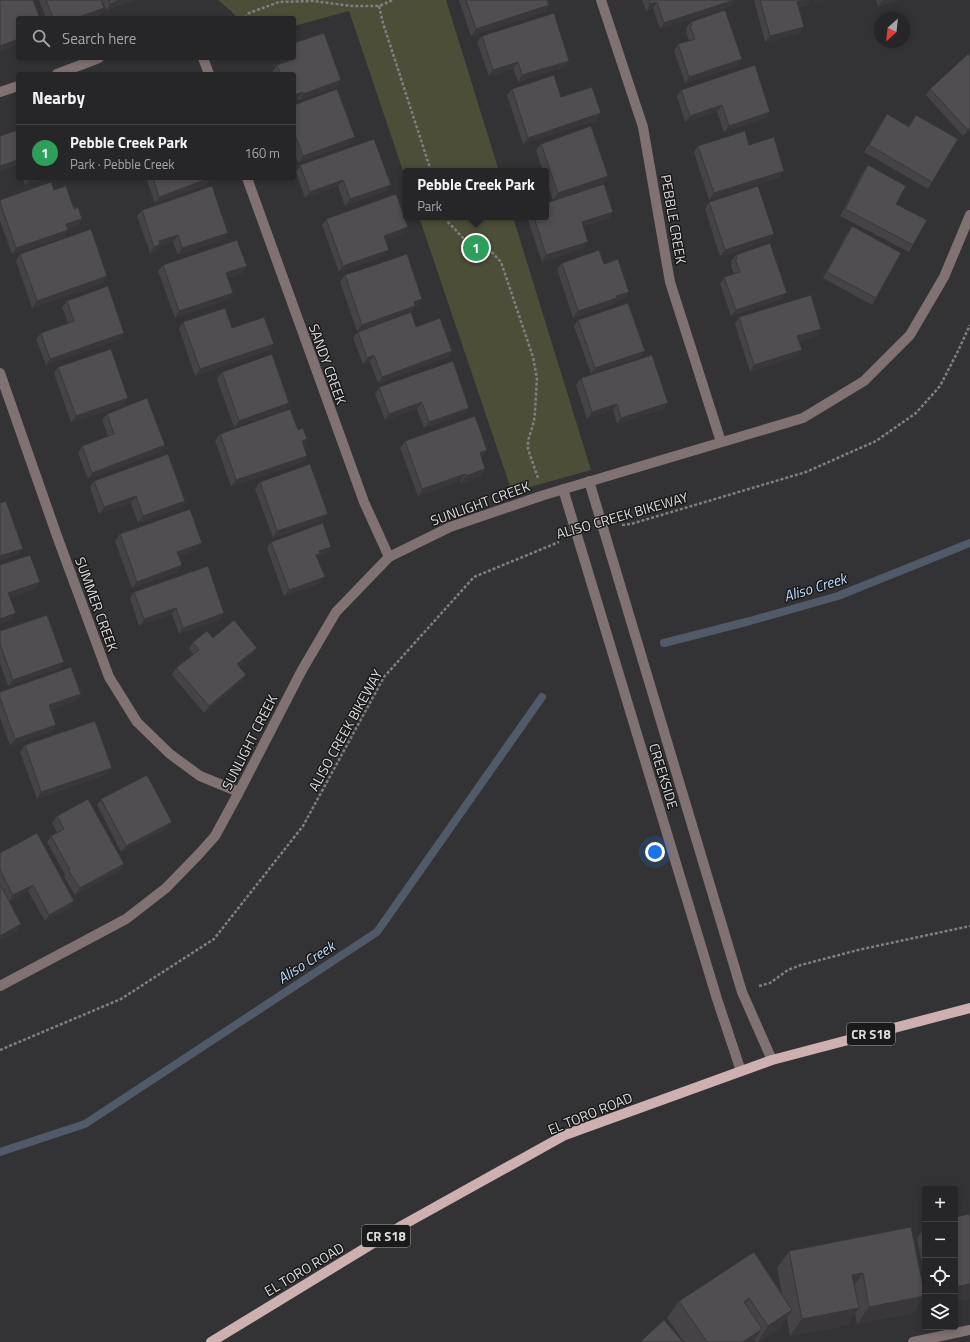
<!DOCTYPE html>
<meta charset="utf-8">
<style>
:root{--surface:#262628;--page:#2e2e30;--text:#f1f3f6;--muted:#a4a5a8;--line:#424345;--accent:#5acebd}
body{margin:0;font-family:"Titillium Web",sans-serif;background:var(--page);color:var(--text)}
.controls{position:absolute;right:12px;bottom:12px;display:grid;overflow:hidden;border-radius:4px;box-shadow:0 2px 6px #0003}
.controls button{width:36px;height:36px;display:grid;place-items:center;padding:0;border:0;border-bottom:1px solid var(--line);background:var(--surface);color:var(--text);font:20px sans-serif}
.compass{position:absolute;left:874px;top:12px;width:36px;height:36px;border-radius:50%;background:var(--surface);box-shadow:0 2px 6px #0003;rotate:207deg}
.you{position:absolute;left:655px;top:852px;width:14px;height:14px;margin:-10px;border:3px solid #fff;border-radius:50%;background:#1a73e8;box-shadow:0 0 0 6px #1a73e833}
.badge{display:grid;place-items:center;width:26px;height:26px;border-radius:50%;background:var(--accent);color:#fff;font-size:13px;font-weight:700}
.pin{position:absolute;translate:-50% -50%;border:2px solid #fff;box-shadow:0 1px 4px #0006}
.popup{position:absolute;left:403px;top:168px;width:146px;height:52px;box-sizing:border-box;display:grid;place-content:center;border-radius:4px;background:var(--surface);filter:drop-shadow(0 1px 3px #0005);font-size:13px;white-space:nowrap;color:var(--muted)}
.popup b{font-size:15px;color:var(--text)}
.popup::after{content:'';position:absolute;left:50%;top:100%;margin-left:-8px;border:8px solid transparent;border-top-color:var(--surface)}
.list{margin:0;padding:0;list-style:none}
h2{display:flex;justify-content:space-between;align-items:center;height:52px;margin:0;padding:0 16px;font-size:17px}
h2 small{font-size:13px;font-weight:400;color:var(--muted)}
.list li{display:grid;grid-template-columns:26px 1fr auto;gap:12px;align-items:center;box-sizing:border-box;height:56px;padding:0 16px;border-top:1px solid var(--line)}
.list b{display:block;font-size:15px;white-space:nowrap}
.list p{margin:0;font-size:13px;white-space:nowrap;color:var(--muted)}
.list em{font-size:13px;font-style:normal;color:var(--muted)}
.icon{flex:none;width:22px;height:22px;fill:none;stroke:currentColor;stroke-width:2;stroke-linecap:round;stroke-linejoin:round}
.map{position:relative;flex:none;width:970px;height:1342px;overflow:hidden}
.search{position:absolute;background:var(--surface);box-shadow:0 2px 6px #0003;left:16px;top:16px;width:280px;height:44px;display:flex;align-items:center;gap:10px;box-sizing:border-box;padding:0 14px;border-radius:4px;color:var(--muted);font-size:15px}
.panel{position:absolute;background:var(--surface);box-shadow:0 2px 6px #0003;left:16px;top:72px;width:280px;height:108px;border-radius:4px}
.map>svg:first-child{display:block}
</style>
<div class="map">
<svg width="970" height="1342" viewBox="0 0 970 1342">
<rect width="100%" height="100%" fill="#333235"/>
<path fill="#4c4e38" d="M218,0H446L499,171H406V180L349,11L294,26V18H237L231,11Z
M419,217H513L591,470L512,492Z"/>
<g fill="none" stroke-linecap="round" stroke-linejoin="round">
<path stroke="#505a68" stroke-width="8" d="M664,643L750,621L838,596L970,543
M0,1152L85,1124L377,932L542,697"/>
<path stroke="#7f7e81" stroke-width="2.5" stroke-dasharray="3 2" stroke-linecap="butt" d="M379,6L383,23L431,171
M245,18L249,13L279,2L313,1L352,6H379L393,0
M446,217L448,222L466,241L488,248L501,262L533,357L537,378L535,411L534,421L528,441V449L538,478
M622,525L631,524L806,472L876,441L916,413L940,386L957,353L970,325
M759,986L770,983L788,970L801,965L858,950L970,926
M0,1050L121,999L214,939L303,826L384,677L474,577L559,542"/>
<path stroke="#807272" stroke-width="10" d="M601,0L643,127L670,282L721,442
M203,58L209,74
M57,74L99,58
M0,92L18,86
M247,178L364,502L389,557
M0,373L57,536L109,677L137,722L170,754L200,776L239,792
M589,481L742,992L772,1060
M563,489L717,999L741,1071
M0,986L126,919L166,888L200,853L215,836L239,792L302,670L336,612L389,557L450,527L544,495L803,418L864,381L910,335L944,277L970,215
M913,1342L970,1330"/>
<path stroke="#ceb0b0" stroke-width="10" d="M211,1342L403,1225L565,1135L772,1060L970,1008"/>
</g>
<path fill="#464346" d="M39,0H101L104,8L100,15L90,18H46Z
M102,0H133L106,10Z
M459,0H547L549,5L545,12L471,36Z
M642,0H735L731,6L660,29L653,8L646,11Z
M754,0H810L807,5L799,7L804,27L799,33L765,42Z
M876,0H899L878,6Z
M691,22L742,59L738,66L685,83L674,51L678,44L689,41L686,32L687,30L686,28Z
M482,36L569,61L564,67L518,82L513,68L489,76L477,42Z
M970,56V130L963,136L926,95L930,89Z
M287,58H294L337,87L299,100L298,98L294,99V74H274L273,71L277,65L288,61Z
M512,89L561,97L597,120L523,144L507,95Z
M681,90L770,112L766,118L724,132L717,112L685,122L677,96Z
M294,105L350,144L298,163L294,151Z
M887,114L909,126L916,115L932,182L928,189L864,152L883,120Z
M541,144L608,176L604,183L553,200L546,179V171H543L536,150Z
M749,145L780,177L709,200L694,152L698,146Z
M300,165L386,191L345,206L338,186L305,198L296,172Z
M868,165L896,204L913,245L909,252L840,216L863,172Z
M22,178H46L25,185Z
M146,178H210L206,185L155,203Z
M54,190L74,209L82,219L78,225L68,229V230L64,237L12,254L0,221V200Z
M709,202L774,234L770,240L720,257L705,209Z
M142,210L228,233L224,239L178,255L173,242L159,247L156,251L150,253L137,216Z
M613,212L608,219L583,226L588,242L584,248L542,262L527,217H546Z
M326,219L404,234L385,240L384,256L339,272L322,225Z
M852,226L876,298L872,305L823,278L847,233Z
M20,254L107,276L103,283L32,308L16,261Z
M736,255L782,299L731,316L720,284L724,277L734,274L731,266L732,264L731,261Z
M562,263L604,264L629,292L625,298L614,302L612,305L573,318L557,269Z
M163,265L247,266L242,273L228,278L229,299L175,318L158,271Z
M345,275L422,299L418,305L415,306L411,313L416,327L448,357L378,383L370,362L363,364L353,338L358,332L381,323L357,331L340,282Z
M67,301L124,333L120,339L46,365L36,339L41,333L68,323L62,307Z
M739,317L821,329L817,335L799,341L802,350L797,356L750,372L735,324Z
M578,320L640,357L591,374L574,326Z
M183,322L232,328L274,344L269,350L195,376L179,328Z
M58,367L128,398L124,405L71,423L54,373Z
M222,372L289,403L285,409L234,427L217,379Z
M581,378L668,403L663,409L617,424L613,410L587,419L576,385Z
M379,387L465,414L424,428L417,409L385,420L375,394Z
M107,414L165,445L160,452L88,479L78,453L82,446L108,436L102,420Z
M220,434L303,445L307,456L302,462L231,487L215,440Z
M405,441L483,457H481L485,469L481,476L461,483V481L418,496L400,448Z
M94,481L185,501L180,508L138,523L131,503L99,514L90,487Z
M260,482L323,520L273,538L255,489Z
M120,534L202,543L197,549L178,556L182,565L177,572L132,588L115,541Z
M271,542L331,547L327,553L319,556L317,558L320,583L284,596L267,548Z
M134,592L224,613L220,620L179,634L172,614L139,626L130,598Z
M0,631L59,669L8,686L0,663Z
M213,638L257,648L252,654L239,666L246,675L242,681L204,713L172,675L176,668L193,654L189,649L193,642Z
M0,692L81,694L76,701L51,710L56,725L52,731L10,745L0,718Z
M25,745L112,768L107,774L37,799L20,752Z
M101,799L167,828L121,852L97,805Z
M57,816L124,864L119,871L75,895L64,877L65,875L47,842L51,836L57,832L52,823Z
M0,853L74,901L70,908L45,921L28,891L9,902L17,931L0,940Z
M911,1227L913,1313L857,1324L855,1313L847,1325L790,1336L787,1318L781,1327L758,1342H756L755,1340L753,1342H684L667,1318L679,1301L782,1295L777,1268L789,1251Z
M925,1227V1279L917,1238Z"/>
<path fill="#393739" d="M120,0H133L106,10L110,4Z
M734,0H735L731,6L660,29L664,23Z
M805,0H810L807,5L793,8L797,2Z
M815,0H823L813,2Z
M882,0H899L878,6Z
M657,2L653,8L646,11L650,4Z
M549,5L545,12L471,36L476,29Z
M104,8L100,15L90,18H76Z
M804,27L799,33L765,42L770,36Z
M18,39V44L0,51V46Z
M742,59L738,66L685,83L689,77Z
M569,61L564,67L518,82L522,75Z
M518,62L513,68L489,76L493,70Z
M341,80L337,87L299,100L303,94Z
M303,92L298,98L294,99V95Z
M722,105L717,112L685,122L690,116Z
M770,112L766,118L724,132L729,126Z
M601,113L597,120L523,144L528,138Z
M970,128V130L963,136L968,130Z
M355,137L350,144L298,163L303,156Z
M18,160V165L0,171V166Z
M784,171L780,177L709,200L714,193Z
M608,176L604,183L553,200L558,193Z
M31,178H46L25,185L30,179Z
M210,178L206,185L155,203L159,197Z
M343,180L338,186L305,198L310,192Z
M391,185L386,191L345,206L350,199Z
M613,212L608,219L577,228L582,222Z
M82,219L78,225L62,231L66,224Z
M408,227L404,234L379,243L384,236Z
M68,230L64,237L12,254L16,248Z
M228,233L224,239L178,255L182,248Z
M774,234L770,240L720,257L725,250Z
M178,235L173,242L159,247L156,251L150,253L154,247L159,241Z
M588,242L584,248L542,262L546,255Z
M389,250L384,256L339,272L343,266Z
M247,266L242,273L222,280L226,273Z
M107,276L103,283L32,308L37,301Z
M629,292L625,298L614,302L612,305L573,318L578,311L616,296Z
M233,293L229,299L175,318L179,311Z
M787,293L782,299L731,316L736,310Z
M422,299L418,305L409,308L414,302Z
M415,306L411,313L357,331L362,325Z
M821,329L817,335L793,343L797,336Z
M124,333L120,339L46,365L50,359Z
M274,344L269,350L195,376L200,369Z
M802,350L797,356L750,372L754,365Z
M452,351L448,357L378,383L382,377Z
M645,351L640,357L591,374L595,368Z
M374,355L370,362L363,364L367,358Z
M128,398L124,405L71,423L76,416Z
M422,402L417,409L385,420L389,414Z
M289,403L285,409L234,427L239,421Z
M668,403L663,409L617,424L621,418Z
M617,404L613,410L587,419L592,412Z
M469,408L465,414L424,428L429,422Z
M307,439L303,446L302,441Z
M165,445L160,452L88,479L92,473Z
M487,450L483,457L475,460L480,453Z
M307,456L302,462L231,487L236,480Z
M485,469L481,476L461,483L466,476Z
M465,474L461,481L418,496L422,489Z
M136,496L131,503L99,514L104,507Z
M185,501L180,508L138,523L143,516Z
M328,514L323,520L273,538L277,531Z
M202,543L197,549L172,558L177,552Z
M331,547L327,553L319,556L316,560L312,561L319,551Z
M23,549L18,555L0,561V556Z
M182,565L177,572L132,588L137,582Z
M325,577L320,583L284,596L289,590Z
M40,582L36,589L4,600L8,593Z
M176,608L172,614L139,626L144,619Z
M16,613L11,620L0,624V619Z
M224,613L220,620L179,634L183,628Z
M257,648L252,654L233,671L237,664Z
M64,662L59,669L8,686L13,680Z
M246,675L242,681L204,713L209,706Z
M81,694L76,701L45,712L49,705Z
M56,725L52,731L10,745L15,739Z
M112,768L107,774L37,799L41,792Z
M172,822L167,828L121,852L126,846Z
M124,864L119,871L75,895L80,888Z
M33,885L28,891L9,902L13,895Z
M74,901L70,908L45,921L49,915Z
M21,924L17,931L0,940V936Z
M863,1273L851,1290L852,1275Z
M970,1284V1299L955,1302V1287Z
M925,1296L913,1313L857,1324L869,1307Z
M749,1298L737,1314L744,1302Z
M859,1308L847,1325L790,1336L802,1319Z
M792,1310L781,1327L757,1342L768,1326Z
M762,1329L753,1342H743Z"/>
<path fill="#514e51" stroke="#393739" d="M0,0H33L40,18H18V39L0,46Z
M46,0H101L104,8L76,18H53Z
M109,0H120L110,4Z
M466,0H547L549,5L476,29Z
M649,0H734L664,23L657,2L650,4Z
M760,0H805L797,2L804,27L770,36Z
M725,10L742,59L689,77L678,44L695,39L690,26L692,25L691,22Z
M554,13L569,61L522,75L518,62L493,70L482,36Z
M324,33L341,80L303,94V92L294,95V74H281L277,65L294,59V43Z
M968,54L970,56V128L968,130L930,89Z
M755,65L770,112L729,126L722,105L690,116L681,90Z
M554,75L561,97L592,87L601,113L528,138L512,89Z
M337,89L355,137L303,156L294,132V105Z
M887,114L909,127L916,115L958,139L932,182L869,145Z
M591,126L608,176L558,193L541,144Z
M18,130V160L0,166V136Z
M745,131L749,145L774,137L784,171L714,193L698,146Z
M374,139L391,185L350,199L343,180L310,192L300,165Z
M868,165L906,186L896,204L927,220L913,245L845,209Z
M153,178H210L159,197Z
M51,182L54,190L66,186L74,209L78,207L82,219L66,224L68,230L16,248L0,202V200Z
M604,184L613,212L582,222L588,242L546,255L534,217H546V203Z
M212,186L228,233L182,248L178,235L159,241L160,244L154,247L142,210Z
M758,186L774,234L725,250L709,202Z
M396,194L408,227L384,236L389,250L343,266L326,219Z
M852,226L901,253L876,298L827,272Z
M91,229L107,276L37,301L20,254Z
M237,240L247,266L226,273L233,293L179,311L163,265Z
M770,243L787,293L736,310L724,277L740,272L735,259H737L736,255Z
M599,250L604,264L618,259L629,292L616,296L617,298L578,311L562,263Z
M407,254L422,299L414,302L415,306L362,325L345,275Z
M108,286L124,333L50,359L41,333L74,321L67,301Z
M811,295L821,329L797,336L802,350L754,365L739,317Z
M628,303L645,351L595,368L578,320Z
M225,308L232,328L264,317L274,344L200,369L183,322Z
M411,312L416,327L440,318L452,351L382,377L374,355L367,358L358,332Z
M111,349L128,398L76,416L58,367Z
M272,354L289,403L239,421L222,372Z
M652,355L668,403L621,418L617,404L592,412L581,378Z
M453,361L469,408L429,422L422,402L389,414L379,387Z
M147,398L165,445L92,473L82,446L114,434L107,414Z
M290,409L298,430L303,428L307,439L302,441L307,456L236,480L220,434Z
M475,416L487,450L480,453L485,469L466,476L465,474L422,489L405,441Z
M168,454L185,501L143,516L136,496L104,507L94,481Z
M310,464L328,514L277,531L260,482Z
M6,501L23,549L0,556V503Z
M190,509L202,543L177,552L182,565L137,582L120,534Z
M323,523L331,547L319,551L320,554L316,555L325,577L289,590L271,542Z
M30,555L40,582L8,593L16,613L0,619V565Z
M208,566L224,613L183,628L176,608L144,619L134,592Z
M47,615L64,662L13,680L0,644V631Z
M234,620L257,648L237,664L246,675L209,706L176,668L199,650L193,642L207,631L213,638Z
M71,667L81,694L49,705L56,725L15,739L0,698V692Z
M95,721L112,768L41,792L25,745Z
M147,775L172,822L126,846L101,799Z
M88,799L124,864L80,888L68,870H70L51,836L64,829L57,816Z
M37,833L74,901L49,915L33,885L13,895L0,870V853Z
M0,884L21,924L0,936Z
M970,1214V1284L955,1287V1217Z
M911,1227L925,1296L869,1307L863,1273L852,1275L859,1308L802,1319L789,1251Z
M754,1252L792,1310L768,1326L749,1298L744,1302L762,1329L743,1342H707L679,1301Z
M664,1320L683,1342H640Z"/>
<g text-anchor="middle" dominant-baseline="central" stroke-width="3" stroke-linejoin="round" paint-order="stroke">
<g fill="#1a1a1b" stroke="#a2a1a3" stroke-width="1">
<rect x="847" y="1023" width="48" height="22" rx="3"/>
<rect x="362" y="1225" width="48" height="22" rx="3"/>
</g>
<g font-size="13" font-weight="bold" fill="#dcdbdd">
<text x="871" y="1034">CR S18</text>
<text x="386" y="1236">CR S18</text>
</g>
<g font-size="14" fill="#dcdbdd" stroke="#1a1a1b">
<text transform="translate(674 219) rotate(80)">PEBBLE CREEK</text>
<text transform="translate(328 364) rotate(70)">SANDY CREEK</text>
<text transform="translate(480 503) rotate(-20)">SUNLIGHT CREEK</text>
<text transform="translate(622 515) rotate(-16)">ALISO CREEK BIKEWAY</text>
<text transform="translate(97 604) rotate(70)">SUMMER CREEK</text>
<text transform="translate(345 730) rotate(-61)">ALISO CREEK BIKEWAY</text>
<text transform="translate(249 742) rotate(-63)">SUNLIGHT CREEK</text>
<text transform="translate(664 776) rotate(73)">CREEKSIDE</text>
<text transform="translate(590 1113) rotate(-22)">EL TORO ROAD</text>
<text transform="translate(304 1269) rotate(-31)">EL TORO ROAD</text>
</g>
<g font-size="15" font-style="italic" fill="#bcd8fb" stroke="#1a1a1b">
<text transform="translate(815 587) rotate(-17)">Aliso Creek</text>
<text transform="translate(306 962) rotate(-33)">Aliso Creek</text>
</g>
</g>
</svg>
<div class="controls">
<button>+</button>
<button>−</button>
<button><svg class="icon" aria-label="locate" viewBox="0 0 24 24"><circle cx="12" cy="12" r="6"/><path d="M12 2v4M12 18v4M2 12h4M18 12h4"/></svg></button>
<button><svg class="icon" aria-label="layers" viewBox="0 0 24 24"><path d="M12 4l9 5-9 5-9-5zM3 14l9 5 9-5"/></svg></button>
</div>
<svg class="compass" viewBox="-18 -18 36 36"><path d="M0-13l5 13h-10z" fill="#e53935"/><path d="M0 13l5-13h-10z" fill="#a4a5a8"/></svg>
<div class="you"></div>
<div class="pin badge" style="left:476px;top:248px;background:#2e9e5b">1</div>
<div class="popup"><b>Pebble Creek Park</b>Park</div>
<div class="search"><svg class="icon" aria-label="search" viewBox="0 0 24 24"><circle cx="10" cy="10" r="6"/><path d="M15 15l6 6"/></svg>Search here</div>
<section class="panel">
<h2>Nearby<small></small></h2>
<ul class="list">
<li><span class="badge" style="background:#2e9e5b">1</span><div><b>Pebble Creek Park</b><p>Park · Pebble Creek</p></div><em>160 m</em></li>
</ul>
</section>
</div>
